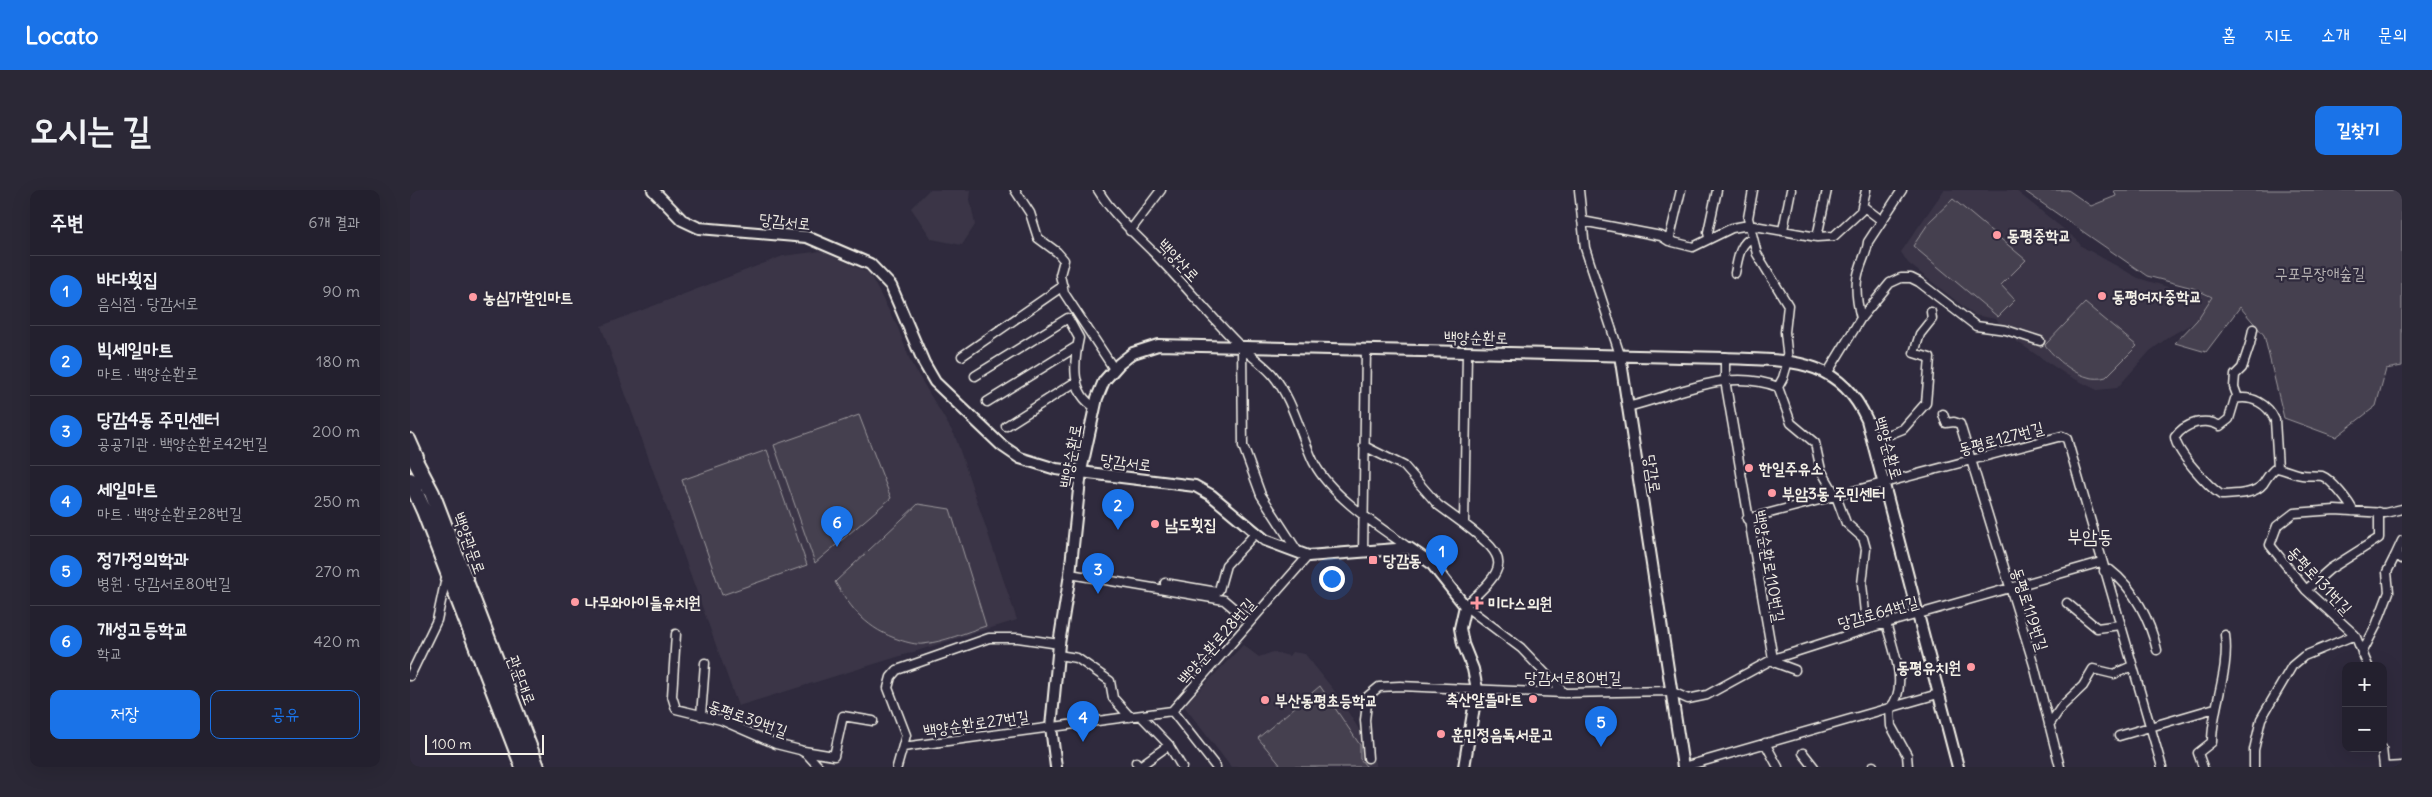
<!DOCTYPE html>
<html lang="ko">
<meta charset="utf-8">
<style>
:root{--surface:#23202e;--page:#2b2836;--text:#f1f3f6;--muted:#a3a3aa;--line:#403e4a;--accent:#1a73e8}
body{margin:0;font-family:Delius,"Poor Story",sans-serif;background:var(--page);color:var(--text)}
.controls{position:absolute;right:15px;bottom:15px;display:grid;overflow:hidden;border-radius:10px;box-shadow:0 5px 20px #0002}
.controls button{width:45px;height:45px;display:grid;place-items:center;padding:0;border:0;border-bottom:1px solid var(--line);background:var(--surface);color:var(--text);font:25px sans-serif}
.scale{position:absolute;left:15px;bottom:12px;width:119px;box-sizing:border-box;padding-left:5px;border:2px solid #f4f1e8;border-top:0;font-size:14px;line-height:18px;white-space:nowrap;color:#f4f1e8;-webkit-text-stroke:4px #2f2a3d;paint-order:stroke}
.you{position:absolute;left:921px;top:388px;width:18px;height:18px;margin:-12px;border:4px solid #fff;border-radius:50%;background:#1a73e8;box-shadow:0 0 0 8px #1a73e833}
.badge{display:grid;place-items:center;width:32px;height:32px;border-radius:50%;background:var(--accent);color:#fff;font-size:16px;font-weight:700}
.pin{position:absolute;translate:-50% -41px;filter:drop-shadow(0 1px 2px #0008)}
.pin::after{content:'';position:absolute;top:26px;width:18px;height:15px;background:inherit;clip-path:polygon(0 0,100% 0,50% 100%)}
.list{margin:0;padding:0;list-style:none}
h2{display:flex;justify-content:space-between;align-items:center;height:65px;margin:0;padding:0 20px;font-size:21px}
h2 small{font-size:16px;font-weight:400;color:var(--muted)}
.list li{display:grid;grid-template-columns:32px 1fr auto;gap:15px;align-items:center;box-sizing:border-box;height:70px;padding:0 20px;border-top:1px solid var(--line)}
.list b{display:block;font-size:19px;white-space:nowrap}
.list p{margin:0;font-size:16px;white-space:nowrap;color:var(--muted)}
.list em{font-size:16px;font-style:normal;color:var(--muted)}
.actions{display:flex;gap:10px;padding:15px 20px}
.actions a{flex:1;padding:11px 0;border:1px solid var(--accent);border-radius:10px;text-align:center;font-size:18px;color:var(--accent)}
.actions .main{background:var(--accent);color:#fff}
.map{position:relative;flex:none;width:1992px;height:577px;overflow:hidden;border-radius:10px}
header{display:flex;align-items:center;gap:30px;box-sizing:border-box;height:70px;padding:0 25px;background:var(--accent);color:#fff}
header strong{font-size:24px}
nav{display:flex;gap:28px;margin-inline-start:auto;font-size:18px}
.intro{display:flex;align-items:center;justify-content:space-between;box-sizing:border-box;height:120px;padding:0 30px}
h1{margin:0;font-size:35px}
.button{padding:12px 22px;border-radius:10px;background:var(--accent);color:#fff;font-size:18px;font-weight:700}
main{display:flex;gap:30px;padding:0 30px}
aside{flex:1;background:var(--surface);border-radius:10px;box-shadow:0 5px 20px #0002}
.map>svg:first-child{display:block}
</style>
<header>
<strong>Locato</strong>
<nav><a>홈</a><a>지도</a><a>소개</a><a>문의</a></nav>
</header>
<div class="intro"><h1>오시는 길</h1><a class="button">길찾기</a></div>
<main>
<aside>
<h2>주변<small>6개 결과</small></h2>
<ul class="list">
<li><span class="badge">1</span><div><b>바다횟집</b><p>음식점 · 당감서로</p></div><em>90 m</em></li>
<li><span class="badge">2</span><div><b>빅세일마트</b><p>마트 · 백양순환로</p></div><em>180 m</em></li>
<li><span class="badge">3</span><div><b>당감4동 주민센터</b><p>공공기관 · 백양순환로42번길</p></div><em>200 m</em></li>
<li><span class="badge">4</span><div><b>세일마트</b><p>마트 · 백양순환로28번길</p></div><em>250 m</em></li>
<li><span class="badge">5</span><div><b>정가정의학과</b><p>병원 · 당감서로80번길</p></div><em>270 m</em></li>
<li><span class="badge">6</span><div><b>개성고등학교</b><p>학교</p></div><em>420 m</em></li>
</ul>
<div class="actions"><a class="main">저장</a><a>공유</a></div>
</aside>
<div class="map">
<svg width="1992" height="577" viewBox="0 0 1992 577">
<rect width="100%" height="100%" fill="#2f2a3d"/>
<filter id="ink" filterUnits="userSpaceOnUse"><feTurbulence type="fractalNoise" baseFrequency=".02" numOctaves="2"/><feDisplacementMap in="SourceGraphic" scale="10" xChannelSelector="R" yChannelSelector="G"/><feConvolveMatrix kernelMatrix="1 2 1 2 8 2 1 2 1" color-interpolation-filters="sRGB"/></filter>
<g filter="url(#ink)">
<path fill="#3b3647" d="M519,0H561L560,10L565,35L552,55L522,49L501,18Z
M1534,0H1605L1667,50L1671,56L1728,88L1764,99H1786L1804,110L1785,132L1760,146L1740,161L1707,198L1687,200L1657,185L1606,151L1586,129L1564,125L1498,73L1491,62Z
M412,61L459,83L488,138L501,173L545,246L607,430L328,516L191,136L373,66Z
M833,455L849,467L863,462L879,466L882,462L895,464L926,503L948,538L967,577H821L774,516Z"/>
<path fill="#454050" stroke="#9c989c" d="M1613,0H1658L1681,16L1706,6L1704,0H1992V176L1976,179L1966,216L1926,247L1874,228L1854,145L1830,117L1796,162L1765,153L1787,130L1802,107L1783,98L1737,86Z
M1543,9L1616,70L1591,95L1605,110L1588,127L1503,56L1520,31Z
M1675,113L1727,156L1696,187C1674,194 1648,172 1635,155Z
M449,225L481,308L405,373L364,255Z
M357,260L397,375L312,405L272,290Z
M508,314L540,319L576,436C556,442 534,452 513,454C506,455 496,452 490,450C457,439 442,420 425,392Z
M910,496L950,555V569L957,577H872L848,548Z"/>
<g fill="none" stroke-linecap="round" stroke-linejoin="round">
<g stroke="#f4f1e8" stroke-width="11">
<path id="street" d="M605,0L620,23L628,48L647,62L654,70L650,85L654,103L704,179
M688,0C703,25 723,42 743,62C773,93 800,126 831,157C841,166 853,174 862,184C883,209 890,244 904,273C922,307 968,336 999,358
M1169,0L1175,58L1210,165
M1343,0L1338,28L1347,64L1378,115L1375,142L1378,171L1373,188L1368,197L1381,233L1405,253L1411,280L1426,306L1436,333L1453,348L1456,359L1452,394L1455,423L1463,437
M1454,17L1471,30
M1172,31L1251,46L1259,51L1283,57L1322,38L1339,35L1407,47L1424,46L1451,21L1456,0
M1373,40L1381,0
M720,41L751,0
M1407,47L1417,0
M1299,48L1298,42L1307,0
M1259,51L1271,0
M1325,83C1328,70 1329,53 1342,48
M1451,128C1447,113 1444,93 1450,78C1453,68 1457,62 1458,52L1492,0
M832,158L833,256L851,305L888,362
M1057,163L1054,334C1102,370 1097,377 1055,416L1111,458L1154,503
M552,166L653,96
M1315,168V190L1363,469L1366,473L1385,480
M1418,182L1451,128L1480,93L1491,88H1501L1509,92L1566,136L1596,140L1630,151
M565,186L658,128L669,148C664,171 660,204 685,217
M1828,208L1824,197L1825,185L1832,178L1840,154L1843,139
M577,212L666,157
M1217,217C1268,205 1316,177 1368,197
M1533,224L1536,233L1544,232L1550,234L1624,475L1650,577
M596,236L667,191
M954,256L994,276L1028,315L1054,334
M1464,256L1478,245L1493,239L1516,213L1520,168L1504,163L1510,144L1522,129L1521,122
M1868,278L1865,230C1858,214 1842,205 1825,209L1819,229L1810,236C1795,227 1775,233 1765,247C1766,262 1799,297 1811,305C1825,304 1844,305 1853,294C1857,288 1860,282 1866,278C1875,279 1883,284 1892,285C1899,286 1906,285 1912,286C1921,289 1940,313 1943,321
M1337,329L1652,246L1657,249L1752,577
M1992,351L1986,364L1992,369
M953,362L956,160
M1694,381L1700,380C1725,399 1740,431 1747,460
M660,384L814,410L840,432
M755,393L807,402L809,400L816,375L845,344
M1896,400L1920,379L1969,348V322
M1657,413L1687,438L1710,435
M1476,433C1482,456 1500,498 1480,518L1481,536L1497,565L1498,577
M266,444L262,506L266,519L311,530L366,554L390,560L397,564L409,577
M1952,463L1966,436L1979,402L1977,382L1986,364
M648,465L667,468L700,491L703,508L720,527
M1958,476L1945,445L1896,400L1860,355L1867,336L1884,323L1925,320L1975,323L1992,319
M0,486L27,430L37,383
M762,521L806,577
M291,526L295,473
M731,526L758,554L772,577
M1639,535L1652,516L1673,496L1683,479L1704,484L1722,476
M1709,546L1805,518
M1355,553L1368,577
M493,557L762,521L898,366
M1972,558L1974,577L1992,576
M394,561L424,566L433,526L463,531
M1393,563L1404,577
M958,568L955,530L958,506L969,497L990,496L1154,503L1260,501L1278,509L1297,505L1363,469L1382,463L1463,437L1691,372
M726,572L730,576L759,555
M487,577L496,545L478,498L481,487L487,480L579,448H608L649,454
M1273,577L1528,504
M1463,577V576
M1793,577L1788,563L1802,552C1802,516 1820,482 1815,445
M1844,577V560L1851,529L1882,476L1894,466L1945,445"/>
</g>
<g stroke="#f4f1e8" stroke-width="14">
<path id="secondary" d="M243,0L272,30L289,38L397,47L460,74L481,96L514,173L525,192L591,255L610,268L646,279L785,296L801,305L855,350L898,366L999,358L1021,373L1055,416L1050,438L1053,454L1063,479L1067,499L1054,577
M1210,165L1273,577
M0,249L8,267
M646,577L641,537L649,454L660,384L671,281L687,208L694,191L709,174L723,163L748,155L1315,168C1375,171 1428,165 1457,230L1548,577"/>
</g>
<g stroke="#f4f1e8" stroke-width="18">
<path id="highway" d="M0,261L22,303L127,577
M0,290L14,321L113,577"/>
</g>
<use href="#street" stroke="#2f2a3d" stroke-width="8"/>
<use href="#secondary" stroke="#2f2a3d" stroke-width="10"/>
<use href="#highway" stroke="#2f2a3d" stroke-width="14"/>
</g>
</g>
<g fill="#ff9aa2" stroke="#2f2a3d" stroke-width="2">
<circle cx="1587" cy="45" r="5"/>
<circle cx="1692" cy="106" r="5"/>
<circle cx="63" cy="107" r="5"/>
<circle cx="1339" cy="278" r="5"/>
<circle cx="1362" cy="303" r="5"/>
<circle cx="745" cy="334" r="5"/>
<rect x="958" y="365" width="10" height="10" rx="2.5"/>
<circle cx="165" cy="412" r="5"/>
<path d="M1064.5 405.5h5v5h5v5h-5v5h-5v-5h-5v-5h5z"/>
<circle cx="1561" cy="477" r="5"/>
<circle cx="1123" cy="509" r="5"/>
<circle cx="855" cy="510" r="5"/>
<circle cx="1031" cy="544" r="5"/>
</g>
<g text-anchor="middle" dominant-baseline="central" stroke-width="4.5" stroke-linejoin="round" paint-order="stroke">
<g font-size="16" fill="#f4f1e8" stroke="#2f2a3d">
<text transform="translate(375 31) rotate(6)">당감서로</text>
<text transform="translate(769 70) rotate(47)">백양산로</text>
<text transform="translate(1066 147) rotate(1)">백양순환로</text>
<text transform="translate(1591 248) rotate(-15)">동평로127번길</text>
<text transform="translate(1479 258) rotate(74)">백양순환로</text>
<text transform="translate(660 266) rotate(-80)">백양순환로</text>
<text transform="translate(716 272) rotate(7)">당감서로</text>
<text transform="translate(1243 284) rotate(81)">당감로</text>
<text transform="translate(60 353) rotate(70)">백양관문로</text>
<text transform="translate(1360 376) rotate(80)">백양순환로110번길</text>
<text transform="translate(1910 390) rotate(47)">동평로131번길</text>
<text transform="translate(1620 419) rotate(72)">동평로119번길</text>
<text transform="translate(1468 422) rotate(-16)">당감로64번길</text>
<text transform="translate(806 451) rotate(-49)">백양순환로28번길</text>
<text x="1163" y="487">당감서로80번길</text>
<text transform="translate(112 490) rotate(69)">관문대로</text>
<text transform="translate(338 528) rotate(19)">동평로39번길</text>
<text transform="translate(566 533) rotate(-8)">백양순환로27번길</text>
</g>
<g font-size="16" font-weight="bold" fill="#f4f1e8" stroke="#2f2a3d" text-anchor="start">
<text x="1597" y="45">동평중학교</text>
<text x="1702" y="106">동평여자중학교</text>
<text x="73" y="107">농심가할인마트</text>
<text x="1349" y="278">한일주유소</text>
<text x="1372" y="303">부암3동 주민센터</text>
<text x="755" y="334">남도횟집</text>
<text x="973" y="370">당감동</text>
<text x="175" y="412">나무와아이들유치원</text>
<text x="1078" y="413">미다스의원</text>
<text x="1551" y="477" text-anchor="end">동평유치원</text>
<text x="1113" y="509" text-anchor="end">축산알뜰마트</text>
<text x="865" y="510">부산동평초등학교</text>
<text x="1041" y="544">훈민정음독서문고</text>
</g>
<g font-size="16" fill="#b7b3b3" stroke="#2f2a3d">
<text x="1910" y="83">구포무장애숲길</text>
</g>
<g font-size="19" fill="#f4f1e8" stroke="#2f2a3d">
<text x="1680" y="346">부암동</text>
</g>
</g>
</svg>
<div class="controls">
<button>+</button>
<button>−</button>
</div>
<div class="scale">100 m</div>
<div class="you"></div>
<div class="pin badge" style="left:1032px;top:386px">1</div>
<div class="pin badge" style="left:708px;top:340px">2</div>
<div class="pin badge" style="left:688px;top:404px">3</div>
<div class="pin badge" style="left:673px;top:552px">4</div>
<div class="pin badge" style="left:1191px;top:557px">5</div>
<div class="pin badge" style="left:427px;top:357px">6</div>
</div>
</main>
